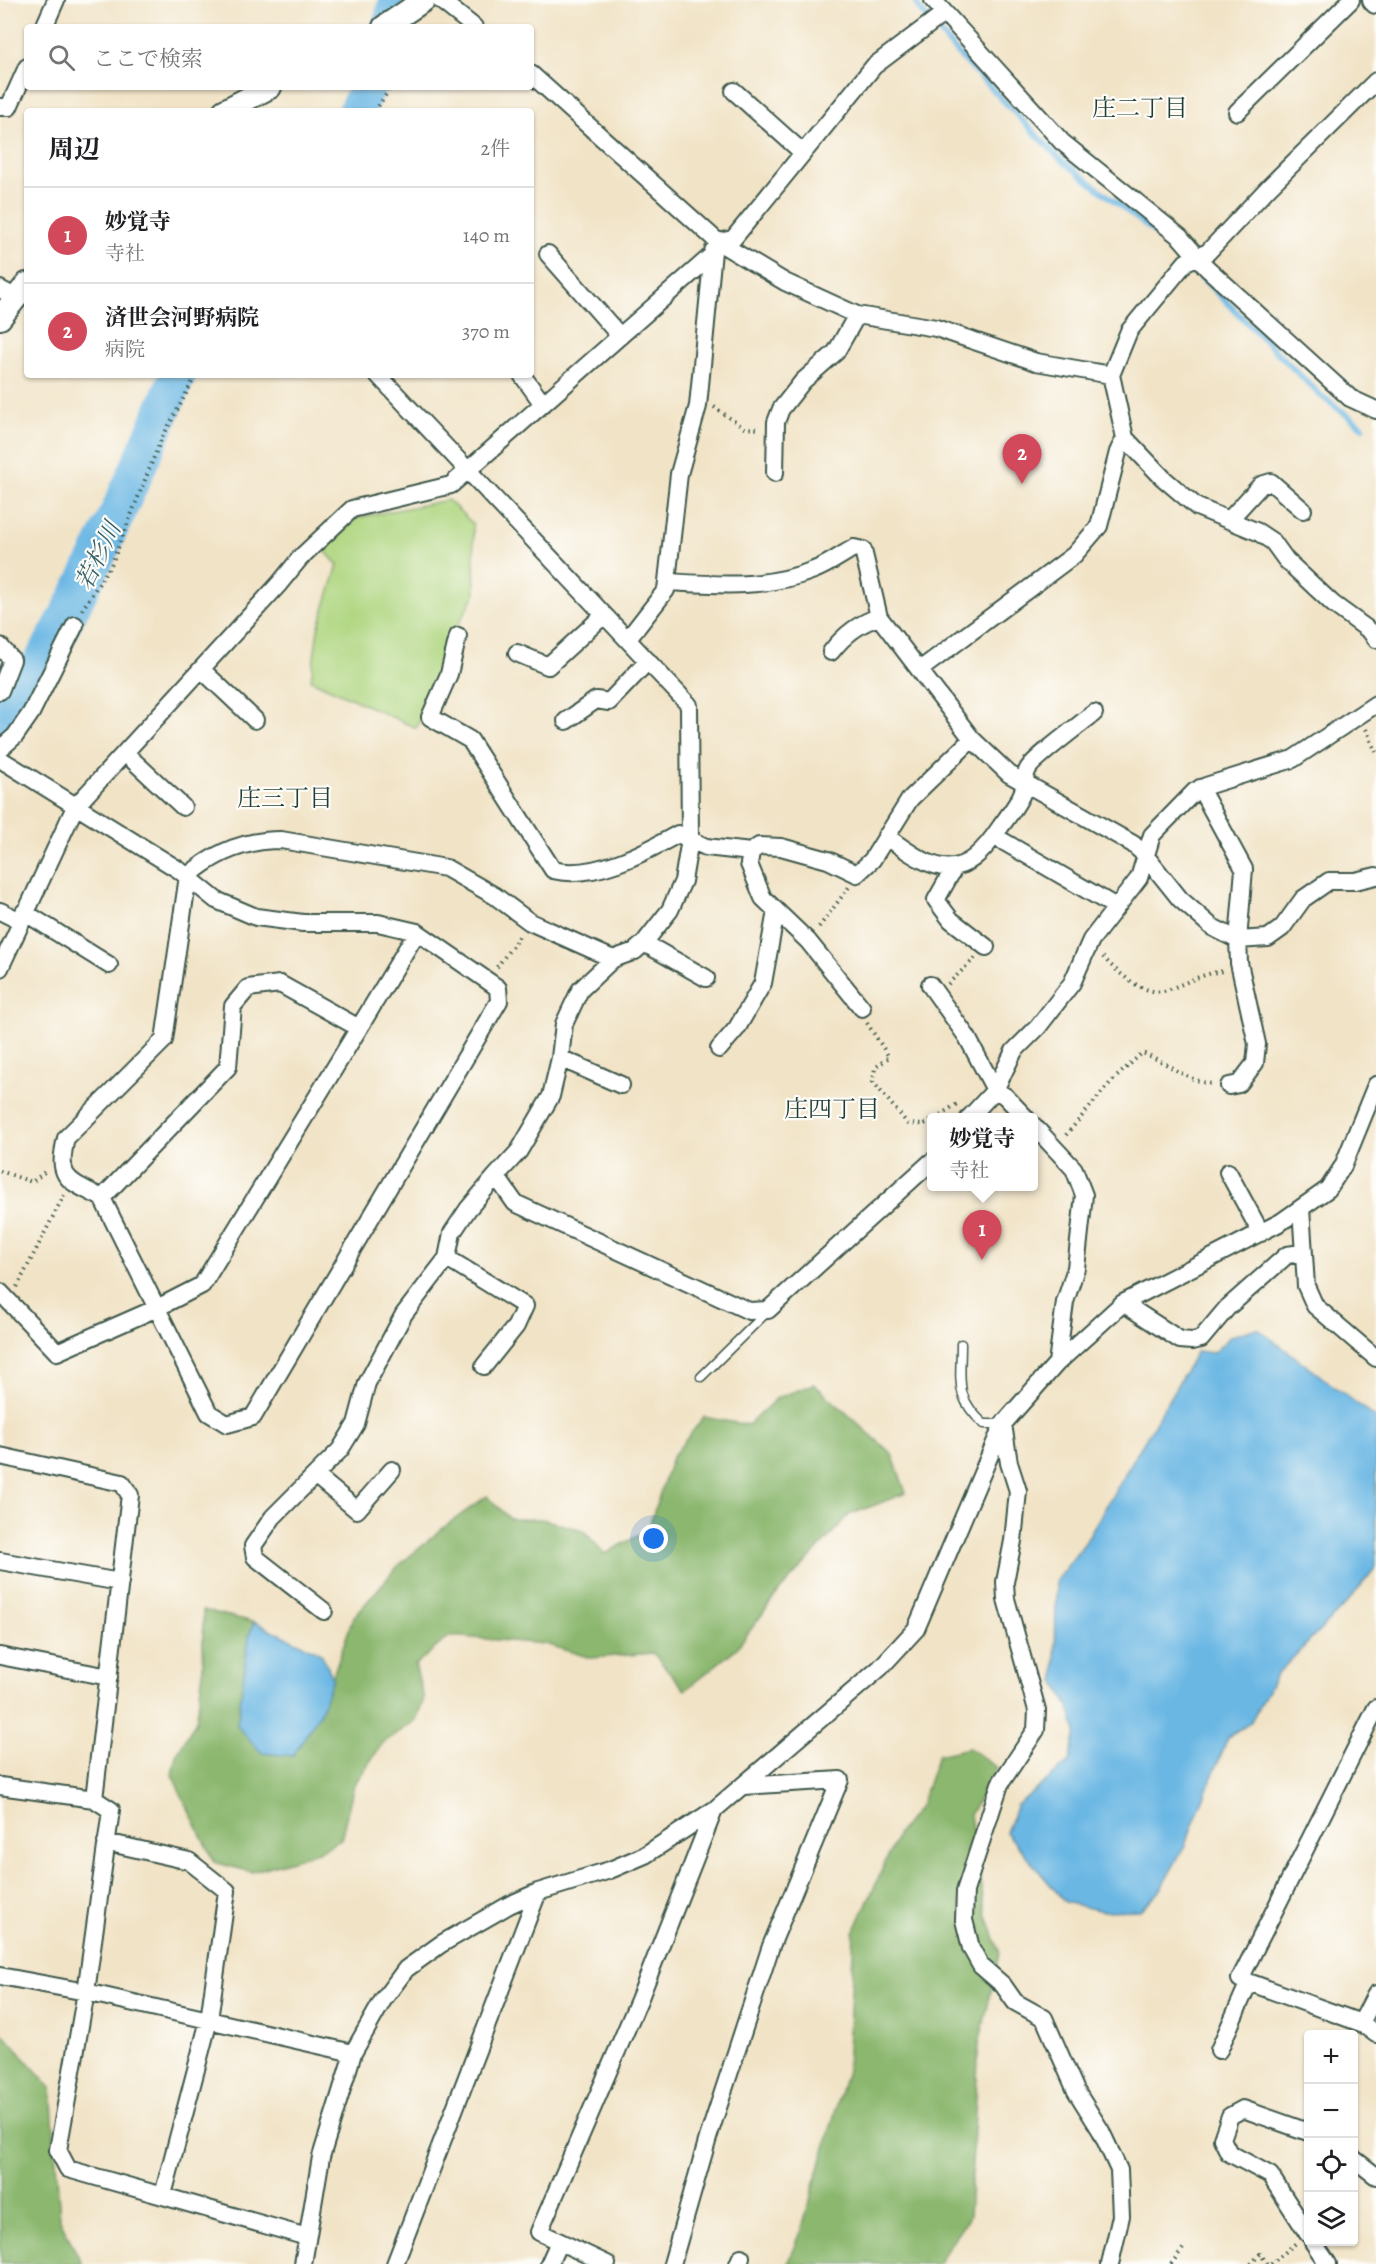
<!DOCTYPE html>
<html lang="ja">
<meta charset="utf-8">
<style>
:root{--surface:#fff;--page:#f6f6f6;--text:#202124;--muted:#757577;--line:#e0e0e0;--accent:#d1495b}
body{margin:0;font-family:Alegreya,"Noto Serif JP",serif;background:var(--page);color:var(--text)}
.controls{position:absolute;right:18px;bottom:18px;display:grid;overflow:hidden;border-radius:6px;box-shadow:0 2px 4px #0004}
.controls button{width:54px;height:54px;display:grid;place-items:center;padding:0;border:0;border-bottom:2px solid var(--line);background:var(--surface);color:var(--text);font:30px sans-serif}
.you{position:absolute;left:654px;top:1539px;width:21px;height:21px;margin:-15px;border:4px solid #fff;border-radius:50%;background:#1a73e8;box-shadow:0 0 0 9px #1a73e833}
.badge{display:grid;place-items:center;width:39px;height:39px;border-radius:50%;background:var(--accent);color:#fff;font-size:20px;font-weight:700}
.pin{position:absolute;translate:-50% -50px;filter:drop-shadow(0 2px 3px #0008)}
.pin::after{content:'';position:absolute;top:32px;width:21px;height:18px;background:inherit;clip-path:polygon(0 0,100% 0,50% 100%)}
.popup{position:absolute;left:927px;top:1113px;width:111px;height:78px;box-sizing:border-box;display:grid;place-content:center;border-radius:6px;background:var(--surface);filter:drop-shadow(0 2px 4px #0005);font-size:20px;white-space:nowrap;color:var(--muted)}
.popup b{font-size:22px;color:var(--text)}
.popup::after{content:'';position:absolute;left:50%;top:100%;margin-left:-12px;border:12px solid transparent;border-top-color:var(--surface)}
.list{margin:0;padding:0;list-style:none}
h2{display:flex;justify-content:space-between;align-items:center;height:78px;margin:0;padding:0 24px;font-size:26px}
h2 small{font-size:20px;font-weight:400;color:var(--muted)}
.list li{display:grid;grid-template-columns:39px 1fr auto;gap:18px;align-items:center;box-sizing:border-box;height:96px;padding:0 24px;border-top:2px solid var(--line)}
.list b{display:block;font-size:22px;white-space:nowrap}
.list p{margin:0;font-size:20px;white-space:nowrap;color:var(--muted)}
.list em{font-size:20px;font-style:normal;color:var(--muted)}
.icon{flex:none;width:33px;height:33px;fill:none;stroke:currentColor;stroke-width:2;stroke-linecap:round;stroke-linejoin:round}
.map{position:relative;flex:none;width:1376px;height:2264px;overflow:hidden}
.search{position:absolute;background:var(--surface);box-shadow:0 2px 4px #0004;left:24px;top:24px;width:510px;height:66px;display:flex;align-items:center;gap:15px;box-sizing:border-box;padding:0 21px;border-radius:6px;color:var(--muted);font-size:22px}
.panel{position:absolute;background:var(--surface);box-shadow:0 2px 4px #0004;left:24px;top:108px;width:510px;height:270px;border-radius:6px}
.map>svg:first-child{display:block}
</style>
<div class="map">
<svg width="1376" height="2264" viewBox="0 0 1376 2264">
<rect width="100%" height="100%" fill="#fdfcf7"/>
<filter id="ink" filterUnits="userSpaceOnUse"><feTurbulence type="fractalNoise" baseFrequency=".0167" numOctaves="2"/><feDisplacementMap in="SourceGraphic" scale="12" xChannelSelector="R" yChannelSelector="G"/><feConvolveMatrix kernelMatrix="1 2 1 2 8 2 1 2 1" color-interpolation-filters="sRGB"/></filter>
<filter id="wash" filterUnits="userSpaceOnUse"><feTurbulence type="fractalNoise" baseFrequency=".008" numOctaves="4" result="noise"/><feDisplacementMap in="SourceGraphic" scale="24" xChannelSelector="R" yChannelSelector="G"/><feGaussianBlur stdDeviation="1.35" result="paint"/><feColorMatrix in="noise" values="0 0 0 0 0 0 0 0 0 0 0 0 0 0 0 0 0 1.4 0 .05"/><feComposite in="paint" operator="in"/></filter>
<g filter="url(#wash)">
<rect width="100%" height="100%" fill="#f1e3c6"/>
<path fill="#afd680" stroke="#678a5a" stroke-width="1.5" d="M448,500L473,524L475,594L451,638L445,672L416,728L311,680L318,629L338,565L324,550L356,518Z"/>
<path fill="#8bb76e" stroke="#557a51" stroke-width="1.5" d="M814,1384L892,1454L906,1493L849,1515L778,1593L737,1648L685,1690L653,1653L591,1658L545,1644L450,1636L415,1665L424,1699L416,1720L382,1744L354,1785L341,1839L318,1852L252,1872L214,1862L172,1775L176,1755L196,1721L203,1671V1610L254,1622L249,1637L237,1726L320,1713L353,1618L397,1567L444,1527L487,1496L510,1519H542L583,1530L605,1554L648,1530L672,1457L704,1417L748,1425L777,1398Z
M969,1748L997,1768L970,1815L985,1910L1000,1953L979,2044L969,2217L937,2264H788L801,2232L847,2070L854,1932L898,1834L921,1804L938,1755Z
M0,2030L51,2088L60,2220L82,2264H0Z"/>
<path fill="#6bb7e4" stroke="#457a8c" stroke-width="1.5" d="M1257,1328L1376,1418V1567L1347,1603L1277,1674L1250,1723L1228,1737L1185,1845L1159,1892L1140,1910L1102,1911L1065,1902L1006,1832L1017,1805L1069,1762L1076,1732L1069,1707L1055,1681L1056,1581L1084,1544L1197,1351L1213,1353L1231,1336Z
M254,1622L321,1653L333,1678L320,1713L293,1756L262,1753L237,1726L249,1637Z"/>
<g fill="none" stroke-linecap="round" stroke-linejoin="round">
<path stroke="#6bb7e4" stroke-width="6" d="M915,0L919,9L960,56L1059,158L1162,238L1320,395L1363,427"/>
<path stroke="#6bb7e4" stroke-width="36" d="M390,27L397,0
M356,111L368,87
M0,728C75,617 126,497 178,375"/>
</g>
</g>
<g filter="url(#ink)">
<g fill="none" stroke-linecap="round" stroke-linejoin="round">
<g stroke="#3e564a" stroke-width="11">
<path id="lane" d="M961,1344C961,1381 954,1397 984,1424H1003
M701,1377L766,1313"/>
</g>
<g stroke="#3e564a" stroke-width="20">
<path id="street" d="M440,0L474,27
M933,0L1062,142L1180,237L1207,268L1350,398L1376,410
M44,27L56,0
M531,74L718,242L785,282L857,315L936,328L1036,362L1111,375
M1376,81L1269,187L1208,252L1186,262L1129,331L1111,375L1125,438L1163,478L1197,507L1258,532L1273,542L1286,560L1333,604L1370,631L1376,639
M734,91L802,152
M0,107H9L27,67
M1237,112L1351,0
M718,242L733,239L874,66L943,14
M548,254L619,335
M0,289L15,297
M378,375L689,705L690,839L683,881L670,910L644,943L635,951L613,959L580,990L564,1024L560,1058L551,1096L519,1151L496,1176L515,1203L749,1311L768,1310L931,1162
M522,375L543,404
M775,473L776,422L781,409L803,381L836,352L857,315
M1229,520L1261,485L1271,482L1303,510
M668,582C717,585 767,589 814,570C828,565 841,555 854,548L863,550L879,617L972,739L1009,774L1133,844L1144,854L1180,899L1212,927L1238,940L1268,938L1282,928L1303,899L1329,881H1355L1376,876
M458,636L449,674L430,717L470,740L553,870C593,880 644,853 678,834L706,847L751,852L759,846L781,847L828,860L857,874L872,860L910,799L972,739
M628,639L666,590L679,474L698,406L713,251
M0,646L12,660L0,691
M831,652C844,635 859,623 879,617
M517,653L548,666L604,615
M201,669L255,720
M921,669L1074,555L1099,526L1118,452L1125,438
M566,721L596,700L609,702L648,661
M0,749L15,736L31,713L75,625
M125,753L183,807
M0,759L179,870L216,900L256,917L303,923H378L417,932L498,988L499,1001L253,1417L227,1424L209,1413L102,1198L228,1067L233,1006L248,988L280,984L359,1028L417,932
M1200,788L1244,869L1238,940L1239,963L1257,1044L1255,1063L1239,1084L1229,1086
M886,836C937,874 962,885 1001,826C1008,816 1019,803 1023,791C1025,784 1024,776 1028,769C1033,759 1082,723 1094,713
M994,836L1116,907
M751,852L749,864L763,898L808,941L862,1008
M953,870L936,900L951,920L986,947
M0,911L20,921
M24,912L109,965
M644,943L706,978
M0,968L75,807L279,584L301,557L352,509L451,485L711,256
M930,985L967,1037L995,1090L1005,1096L1026,1118
M719,1049L737,1028L763,983L776,911
M560,1058L621,1085
M969,1118L995,1090L1014,1051L1038,1027L1072,983L1091,940L1139,878L1152,835L1195,791L1206,786L1293,759L1376,704
M1033,1125L1074,1169L1084,1195L1076,1268L1065,1302L1057,1363
M1228,1172L1261,1233
M102,1198C68,1180 56,1180 66,1138L164,1040L188,876C214,853 246,840 281,840L446,868L495,896L530,922L613,959
M1301,1208L1306,1286L1315,1306L1376,1358
M447,1258L525,1306L516,1326L484,1366
M0,1292L57,1352L157,1308L202,1285L359,1028
M1123,1303L1180,1340L1192,1341L1201,1339L1227,1308L1287,1255L1302,1253
M1003,1424L1009,1463L1018,1491L1013,1541L1005,1582L1006,1599L1037,1710L1036,1730L1000,1784L965,1891L964,1920L971,1948L981,1966L1003,1985L1015,2002L1044,2018L1076,2091L1101,2131L1119,2170L1121,2216L1110,2264
M0,1456L122,1483L130,1495L94,1799
M315,1475L357,1510L392,1470
M0,1561L120,1582
M324,1611L255,1557L253,1546L273,1517L340,1450L356,1424L367,1383L404,1314L447,1258L452,1233L468,1209L496,1176
M0,1656L109,1677
M1376,1708L1240,1979L1361,2023L1376,2034
M0,1786L94,1799L111,1810L86,1992L58,2150L68,2169L307,2237
M106,1842L189,1861L227,1891L209,2020L163,2195
M0,1976L86,1992L353,2053
M1361,2023L1376,1994
M1219,2050L1249,1982
M1308,2132L1243,2109L1230,2116L1222,2139L1229,2153L1270,2175L1308,2234
M1354,2159L1376,2176
M1313,2242L1328,2264
M303,2264L321,2157L353,2053L383,2000L406,1969L441,1944L509,1905L538,1892L610,1870L645,1855L714,1810L880,1668L916,1629L1003,1424L1057,1363L1123,1303L1281,1222L1328,1189L1343,1166L1376,1085
M395,2264L538,1892
M549,2264L559,2242
M607,2264L539,2232L639,2000L714,1810
M672,2264L708,2138L771,1946L840,1780L744,1786
M738,2264L741,2257"/>
</g>
<g stroke="#3e564a" stroke-width="26">
<path id="secondary" d="M1374,0L1376,2
M384,27L424,0
M224,111L270,87
M0,318L27,284"/>
</g>
<path stroke="#3e564a" stroke-width="4" stroke-dasharray="1.5 4.5" stroke-linecap="butt" d="M375,111L391,87
M714,407L744,428L760,429
M82,610L112,563L160,442L196,375
M1366,729L1376,752
M819,927L849,887
M1103,957C1116,971 1145,998 1167,990C1187,983 1202,973 1225,971
M497,967L521,934
M948,984L975,958
M867,1023L889,1057L875,1068L873,1082L908,1124L923,1125L931,1120
M935,1118L957,1104
M1066,1135L1110,1083L1142,1053C1169,1062 1185,1081 1213,1084
M0,1171L32,1182L47,1170
M17,1287L64,1195
M1171,2264L1185,2246
M1251,2264L1260,2254L1268,2264
M1271,2264L1296,2243"/>
<use href="#lane" stroke="#fff" stroke-width="8"/>
<use href="#street" stroke="#fff" stroke-width="16"/>
<use href="#secondary" stroke="#fff" stroke-width="22"/>
</g>
</g>
<g text-anchor="middle" dominant-baseline="central" stroke-width="4.5" stroke-linejoin="round" paint-order="stroke">
<g font-size="24" fill="#1f3d34" stroke="#fdfcf7">
<text x="1140" y="108">庄二丁目</text>
<text x="285" y="798">庄三丁目</text>
<text x="832" y="1109">庄四丁目</text>
</g>
<g font-size="24" font-style="italic" fill="#366269" stroke="#fdfcf7">
<text transform="translate(98 556) rotate(-64)">若杉川</text>
</g>
</g>
</svg>
<div class="controls">
<button>+</button>
<button>−</button>
<button><svg class="icon" aria-label="locate" viewBox="0 0 24 24"><circle cx="12" cy="12" r="6"/><path d="M12 2v4M12 18v4M2 12h4M18 12h4"/></svg></button>
<button><svg class="icon" aria-label="layers" viewBox="0 0 24 24"><path d="M12 4l9 5-9 5-9-5zM3 14l9 5 9-5"/></svg></button>
</div>
<div class="you"></div>
<div class="pin badge" style="left:982px;top:1260px">1</div>
<div class="popup"><b>妙覚寺</b>寺社</div>
<div class="pin badge" style="left:1022px;top:484px">2</div>
<div class="search"><svg class="icon" aria-label="search" viewBox="0 0 24 24"><circle cx="10" cy="10" r="6"/><path d="M15 15l6 6"/></svg>ここで検索</div>
<section class="panel">
<h2>周辺<small>2件</small></h2>
<ul class="list">
<li><span class="badge">1</span><div><b>妙覚寺</b><p>寺社</p></div><em>140 m</em></li>
<li><span class="badge">2</span><div><b>済世会河野病院</b><p>病院</p></div><em>370 m</em></li>
</ul>
</section>
</div>
